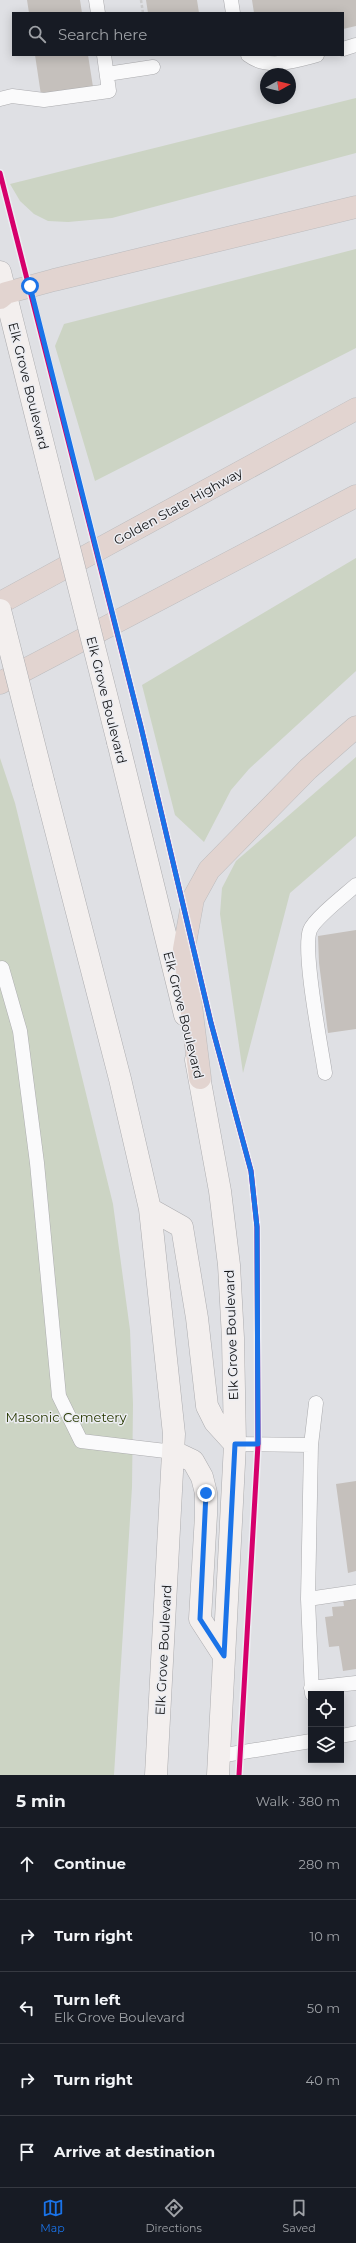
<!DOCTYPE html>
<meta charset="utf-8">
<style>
:root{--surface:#171b24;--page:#242831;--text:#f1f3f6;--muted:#9ea1a6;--line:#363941;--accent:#1a73e8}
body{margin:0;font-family:Montserrat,sans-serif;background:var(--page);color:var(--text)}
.controls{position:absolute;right:12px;bottom:12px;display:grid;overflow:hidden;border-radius:0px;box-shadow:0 2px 10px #0003}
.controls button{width:36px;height:36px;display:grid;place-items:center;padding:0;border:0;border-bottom:1px solid var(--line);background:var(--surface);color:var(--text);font:20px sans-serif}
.compass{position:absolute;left:260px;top:68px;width:36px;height:36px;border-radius:50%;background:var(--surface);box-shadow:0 2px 10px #0003;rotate:82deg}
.stop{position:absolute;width:12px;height:12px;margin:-9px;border:3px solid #1a73e8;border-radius:50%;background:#fff}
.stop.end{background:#1a73e8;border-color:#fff;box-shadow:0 1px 4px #0008}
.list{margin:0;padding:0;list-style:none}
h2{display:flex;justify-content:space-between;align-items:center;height:52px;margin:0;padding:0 16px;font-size:17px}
h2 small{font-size:13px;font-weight:400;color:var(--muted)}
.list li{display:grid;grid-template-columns:26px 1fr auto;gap:12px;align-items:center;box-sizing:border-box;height:72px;padding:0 16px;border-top:1px solid var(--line)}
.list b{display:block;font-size:15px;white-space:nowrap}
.list p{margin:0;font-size:13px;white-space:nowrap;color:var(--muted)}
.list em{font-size:13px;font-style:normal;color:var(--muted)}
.icon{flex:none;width:22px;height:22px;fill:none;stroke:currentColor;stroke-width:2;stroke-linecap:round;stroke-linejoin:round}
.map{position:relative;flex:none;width:356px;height:1775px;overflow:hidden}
.search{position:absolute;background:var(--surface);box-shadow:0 2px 10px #0003;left:12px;right:12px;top:12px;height:44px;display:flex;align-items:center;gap:10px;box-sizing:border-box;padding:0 14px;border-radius:0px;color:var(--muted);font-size:15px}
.sheet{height:412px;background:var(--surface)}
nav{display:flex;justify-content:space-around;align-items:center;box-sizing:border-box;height:56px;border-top:1px solid var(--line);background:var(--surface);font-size:11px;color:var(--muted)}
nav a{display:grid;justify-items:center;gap:2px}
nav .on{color:var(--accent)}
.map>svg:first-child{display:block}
</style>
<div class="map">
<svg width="356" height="1775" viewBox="0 0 356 1775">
<rect width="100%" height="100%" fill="#dfe0e4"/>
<path fill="#ccd4c4" d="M356,98V153L112,218L68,222L48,221L34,214L20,201L10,184Z
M356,249V348L95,481L55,346L64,324Z
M356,558V671L249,769L231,790L204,842L175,815L142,685Z
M356,757V836L290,893L243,1073L220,914L222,888L236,861Z
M0,758L15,803L113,1204L130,1330L133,1404L132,1487L114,1775H0Z"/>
<path fill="#c5c0bc" d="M27,0H80L82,13H29Z
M146,0H197L199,13H148Z
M252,0H356V26L343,29V13H254Z
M35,55H88L93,87L41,95Z
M356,930V1029L328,1033L319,963L318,936Z
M356,1481V1571L348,1573L336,1484Z
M356,1598V1669L343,1671L339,1646L329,1647L325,1617L333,1616L332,1607L344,1606L343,1600Z"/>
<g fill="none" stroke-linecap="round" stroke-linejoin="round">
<g stroke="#acacaf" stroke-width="15">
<path id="service" d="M96,0L98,13
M231,0L233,13
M343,49L356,45
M248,55C268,70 294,61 317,55
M107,74L153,67
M0,99L12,96L44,100L109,91L104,55
M2,968L20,1031L37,1163L59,1396L81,1441L174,1452
M325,1073C321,1046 302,951 310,930C314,919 346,894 356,885
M235,1444L311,1445
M308,1599L356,1592
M311,1688L356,1683
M312,1694L308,1599L311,1445L316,1403
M341,1736L356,1733
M219,1756L311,1741"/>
</g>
<g stroke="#acacaf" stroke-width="23">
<path id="secondary" d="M0,272L49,468
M118,742L185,1015
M44,784L120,1079L150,1209L174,1434L156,1775
M196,1060L220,1191L229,1265L233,1338L235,1444L218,1775
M150,1209L182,1227L197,1318L207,1406L215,1422L235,1444
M174,1452L193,1461L202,1477L206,1493V1515L200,1619L224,1656"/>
</g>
<g stroke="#bcbcbe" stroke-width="23">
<path id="motorway" d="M0,298L6,293L54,280L356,207
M0,603L356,409
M0,683L356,496
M200,1078L184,949L193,899L209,870L308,769L356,727"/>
</g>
<path stroke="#cccccd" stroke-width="2.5" stroke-dasharray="3 2" stroke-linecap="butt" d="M141,0L143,13"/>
<use href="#service" stroke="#fafafb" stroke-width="14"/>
<use href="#secondary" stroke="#f3efee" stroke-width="22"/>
<use href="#motorway" stroke="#e2d4d0" stroke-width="22"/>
<g stroke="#acacaf" stroke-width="23" stroke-linecap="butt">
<path id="secondary-bridge" d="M49,468L118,742
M0,610L44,784"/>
</g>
<use href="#secondary-bridge" stroke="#f3efee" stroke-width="22"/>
<g stroke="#ecedf2" stroke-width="8">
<path id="cycleway" d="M0,173L141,727L211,1023L251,1171L257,1227L258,1444L239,1775"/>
</g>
<use href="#cycleway" stroke="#d6006c" stroke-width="5"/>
</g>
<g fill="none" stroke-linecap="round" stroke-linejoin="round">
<path stroke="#1a73e8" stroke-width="5" d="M30,286L141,727L211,1023L251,1171L257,1227L258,1444H235L224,1656L200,1619L206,1493"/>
</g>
<g text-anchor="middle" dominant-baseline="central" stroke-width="3" stroke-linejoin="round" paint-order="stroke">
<g font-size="13" fill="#131416" stroke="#ecedf2">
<text transform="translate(29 386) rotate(76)">Elk Grove Boulevard</text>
<text transform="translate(178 506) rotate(-29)">Golden State Highway</text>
<text transform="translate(107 700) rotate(76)">Elk Grove Boulevard</text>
<text transform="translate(184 1015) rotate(76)">Elk Grove Boulevard</text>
<text transform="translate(231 1335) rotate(-92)">Elk Grove Boulevard</text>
<text transform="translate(163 1650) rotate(-87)">Elk Grove Boulevard</text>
</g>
<g font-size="13" fill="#283900" stroke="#ecedf2">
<text x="66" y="1417">Masonic Cemetery</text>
</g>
</g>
</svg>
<div class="controls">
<button><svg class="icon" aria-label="locate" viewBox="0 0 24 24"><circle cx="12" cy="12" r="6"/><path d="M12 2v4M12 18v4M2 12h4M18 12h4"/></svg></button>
<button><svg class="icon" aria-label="layers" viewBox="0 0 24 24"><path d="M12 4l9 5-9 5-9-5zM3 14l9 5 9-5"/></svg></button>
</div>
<svg class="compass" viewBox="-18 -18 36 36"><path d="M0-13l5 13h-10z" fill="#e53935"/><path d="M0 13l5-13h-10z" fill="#9ea1a6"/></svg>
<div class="stop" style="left:30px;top:286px"></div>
<div class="stop end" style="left:206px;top:1493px"></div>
<div class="search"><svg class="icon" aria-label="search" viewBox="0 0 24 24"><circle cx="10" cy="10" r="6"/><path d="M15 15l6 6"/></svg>Search here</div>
</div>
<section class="sheet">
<h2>5 min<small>Walk · 380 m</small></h2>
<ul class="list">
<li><svg class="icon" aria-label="ahead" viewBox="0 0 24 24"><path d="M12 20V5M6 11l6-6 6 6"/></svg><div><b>Continue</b></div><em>280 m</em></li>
<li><svg class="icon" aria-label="right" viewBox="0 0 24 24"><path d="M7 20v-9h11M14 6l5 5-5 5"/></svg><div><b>Turn right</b></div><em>10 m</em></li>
<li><svg class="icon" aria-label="left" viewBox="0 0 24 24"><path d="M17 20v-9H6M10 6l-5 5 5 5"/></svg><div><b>Turn left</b><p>Elk Grove Boulevard</p></div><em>50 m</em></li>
<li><svg class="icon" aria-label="right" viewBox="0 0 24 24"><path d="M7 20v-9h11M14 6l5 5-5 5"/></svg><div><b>Turn right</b></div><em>40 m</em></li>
<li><svg class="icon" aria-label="arrive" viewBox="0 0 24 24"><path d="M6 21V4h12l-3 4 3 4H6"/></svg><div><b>Arrive at destination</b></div></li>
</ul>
</section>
<nav>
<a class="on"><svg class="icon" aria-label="map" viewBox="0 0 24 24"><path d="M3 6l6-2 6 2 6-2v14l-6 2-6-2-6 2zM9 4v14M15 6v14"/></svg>Map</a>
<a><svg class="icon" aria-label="directions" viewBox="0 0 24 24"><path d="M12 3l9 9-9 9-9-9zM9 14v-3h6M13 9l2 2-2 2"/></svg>Directions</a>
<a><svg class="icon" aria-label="saved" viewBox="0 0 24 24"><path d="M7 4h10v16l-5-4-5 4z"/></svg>Saved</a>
</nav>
